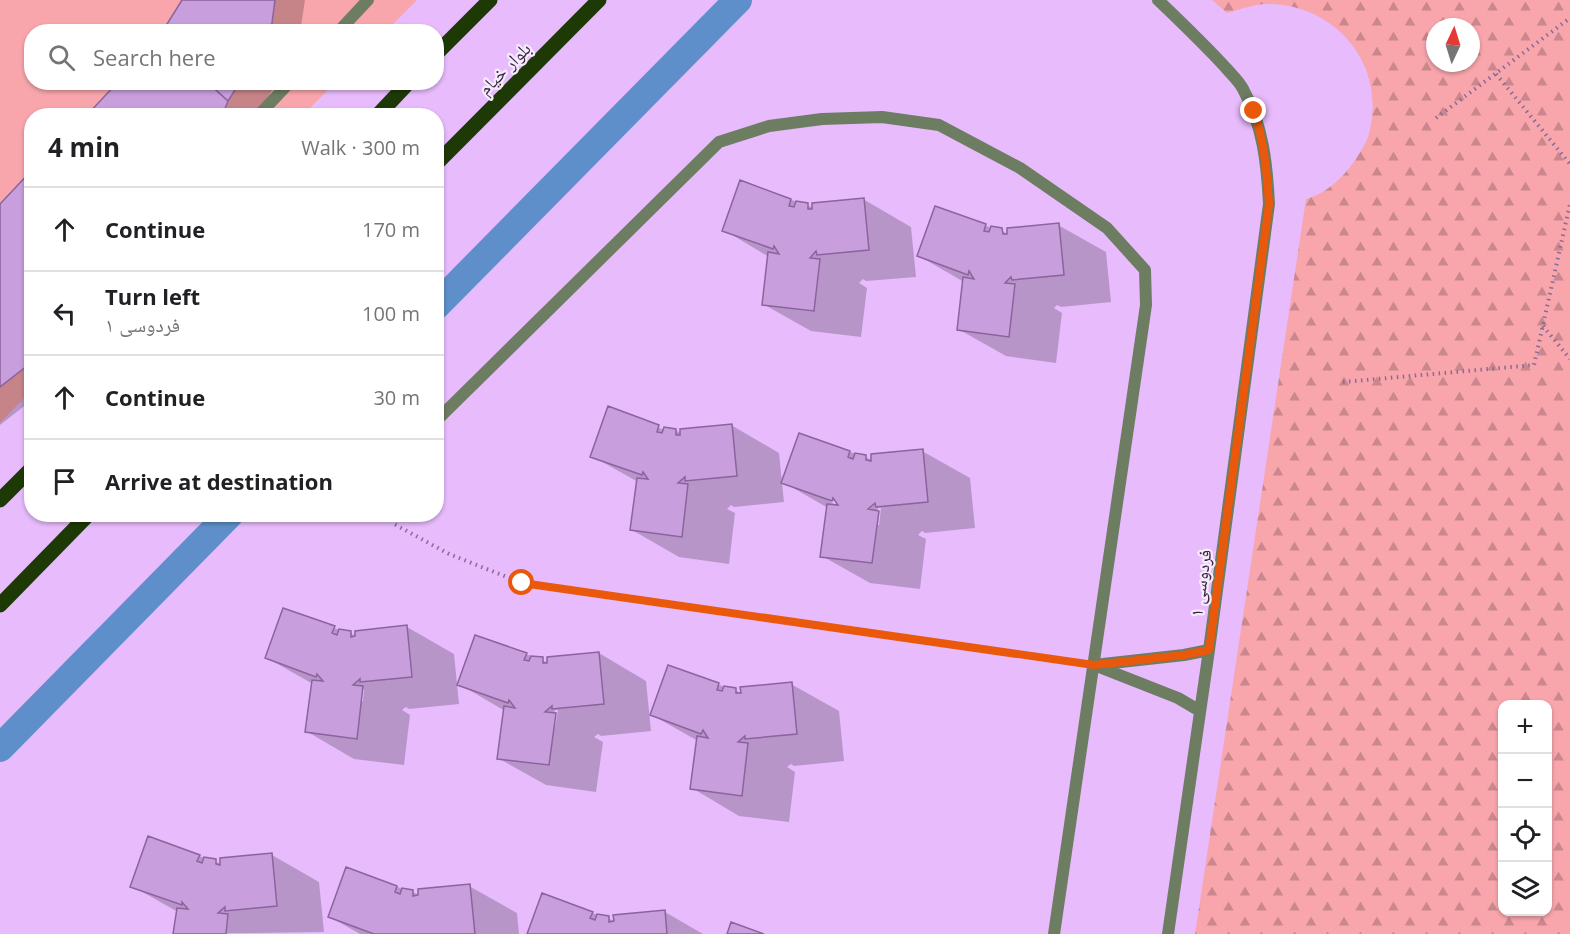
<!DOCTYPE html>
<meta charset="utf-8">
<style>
:root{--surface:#fff;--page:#f6f6f6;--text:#202124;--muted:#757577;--line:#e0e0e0}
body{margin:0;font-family:"Open Sans","Noto Naskh Arabic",sans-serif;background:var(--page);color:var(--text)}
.controls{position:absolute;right:18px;bottom:18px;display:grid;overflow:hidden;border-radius:12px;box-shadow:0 2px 4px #0004}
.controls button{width:54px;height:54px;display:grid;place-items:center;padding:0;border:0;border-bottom:2px solid var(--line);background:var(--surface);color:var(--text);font:30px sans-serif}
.compass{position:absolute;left:1426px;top:18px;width:54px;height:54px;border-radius:50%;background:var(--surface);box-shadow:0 2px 4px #0004;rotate:4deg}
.stop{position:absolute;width:18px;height:18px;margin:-14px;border:4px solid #ea580c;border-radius:50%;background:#fff}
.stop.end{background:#ea580c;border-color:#fff;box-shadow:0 2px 6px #0008}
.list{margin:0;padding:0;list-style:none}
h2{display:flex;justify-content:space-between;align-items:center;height:78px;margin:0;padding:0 24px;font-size:26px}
h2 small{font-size:20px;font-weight:400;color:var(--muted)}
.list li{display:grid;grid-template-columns:39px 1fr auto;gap:18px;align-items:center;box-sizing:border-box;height:84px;padding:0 24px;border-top:2px solid var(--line)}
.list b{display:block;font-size:22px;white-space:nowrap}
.list p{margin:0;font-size:20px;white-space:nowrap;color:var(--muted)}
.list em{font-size:20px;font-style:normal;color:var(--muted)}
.icon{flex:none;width:33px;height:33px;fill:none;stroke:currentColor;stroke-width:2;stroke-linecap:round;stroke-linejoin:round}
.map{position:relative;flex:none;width:1570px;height:934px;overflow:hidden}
.search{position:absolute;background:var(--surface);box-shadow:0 2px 4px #0004;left:24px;top:24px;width:420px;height:66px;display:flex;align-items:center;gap:15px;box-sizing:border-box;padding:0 21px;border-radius:24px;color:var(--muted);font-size:22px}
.panel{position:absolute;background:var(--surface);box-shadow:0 2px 4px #0004;left:24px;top:108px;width:420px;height:414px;border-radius:24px}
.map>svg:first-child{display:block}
</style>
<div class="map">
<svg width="1570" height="934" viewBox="0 0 1570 934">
<defs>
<pattern id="forest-firs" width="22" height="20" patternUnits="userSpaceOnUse" patternTransform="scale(1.5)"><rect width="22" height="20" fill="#f8a6ac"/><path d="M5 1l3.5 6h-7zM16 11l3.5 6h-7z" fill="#ca878d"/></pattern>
</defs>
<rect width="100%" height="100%" fill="#e7bbfc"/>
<path fill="url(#forest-firs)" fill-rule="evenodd" d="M1212,0H1570V934H1195L1306,199C1328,193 1346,175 1357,157C1361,150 1366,144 1368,137C1389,68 1338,4 1267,4C1254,4 1239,10 1227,13ZM1435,27H1471V63H1435ZM1502,704H1548V912H1502Z"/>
<path fill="#f8a6ac" d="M0,0H417L386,31L32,32V82L335,83L303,115L32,116L31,391L0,423Z"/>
<path fill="#0003" fill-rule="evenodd" d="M184,0H305L300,32H164Z
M120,82H277L257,116H88Z
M32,173V400L0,425V206Z
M741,182L814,208L863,199L911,227L916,277L866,281L863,279L859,283L867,288L861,337L811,331L763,304L769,257L724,230Z
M936,208L1009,234L1058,225L1106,252L1111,302L1061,307L1057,305L1054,308L1062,313L1056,363L1006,356L958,329L964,282L919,256Z
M609,408L664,430H675L682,434L731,425L779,453L784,502L734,507L731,505L727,509L735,513L729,564L679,557L632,530L638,482L592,456Z
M800,434L873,460L922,451L970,478L975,528L925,533L922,531L918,535L926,539L920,589L870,583L822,556L828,508L783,482ZM827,496L838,503L839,507L826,499ZM878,508H881L879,525H876Z
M407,627L454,654L459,704L409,709L406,707L402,710L410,715L404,765L354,759L306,731L313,684L267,658L334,628L357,636ZM361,689H364L363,701H360Z
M599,653L646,681L651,731L601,736L598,734L594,737L603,742L596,792L546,785L498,758L505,711L459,684L526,654L549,663ZM555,710H558L555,727H552Z
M669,667L742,693L791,684L839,711L844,761L794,766L791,764L787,767L795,772L789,822L739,816L692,788L698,741L652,715Z
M272,855L319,882L324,932L175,934L178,912L132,886L199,856L222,864Z
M347,869L420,895L469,886L517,913L519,934H360L330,917Z
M665,912L703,934H528L592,913L615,921Z"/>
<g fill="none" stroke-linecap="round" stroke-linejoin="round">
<path stroke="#5f8fca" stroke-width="28" d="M436,306L738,0
M0,748L230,514"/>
</g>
<path fill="#c89edc" stroke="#8b639d" stroke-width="1.5" d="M182,0H275L272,23L267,32H162Z
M118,82H207L228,101L222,116H86Z
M207,82H240L228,101Z
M32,170V362L0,387V204Z
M740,180L791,199L789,206L794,207L796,201L808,203V209H812V203L864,198L869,250L817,255L816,251L810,258L820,259L814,311L762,305L768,252L779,254L774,246L773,249L722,231Z
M935,206L986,224L984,231L989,232L991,226L1002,228L1003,234H1007V228L1059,223L1064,275L1012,280L1011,277L1005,283L1015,284L1009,337L957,330L963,277L974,279L969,271L968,275L917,256Z
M608,406L659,425L657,432L662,433L664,427L676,429V435H680V429L732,424L737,476L685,481V477L678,483L688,484L682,537L630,530L637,478L648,479L643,472L642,475L590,457Z
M799,433L850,451L848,457L853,459L855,453L866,455V460L871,461V454L923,449L928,502L876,507L875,503L868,509L879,511L872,563L820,557L827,504L838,505L833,498L832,501L781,483Z
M283,608L335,626L332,633L337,635L339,629L351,631V637L355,636V631L407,625L412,677L360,682V679L353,685L363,686L357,739L305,732L312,680L323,681L317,674L316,677L265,658Z
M475,635L527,653L524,660L529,661L531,656L543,657V663H547V657L599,652L604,704L552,709V706L545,712L556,713L549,765L497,759L504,706L515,708L509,700L508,703L457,685Z
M668,665L719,683L717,690L722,691L724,686L736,688V693H741L740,687L792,682L797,734L745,739V736L738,742L748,743L742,796L690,789L697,736L708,738L703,730L701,734L650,715Z
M148,836L200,855L197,861L202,863L204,857L216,859V864L220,865V858L272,853L277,906L225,911V907L218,913L228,914L226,934H173L177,908L188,909L182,902V905L130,887Z
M346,867L397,886L395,892L400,894L402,888L413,890V896L418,895V889L470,884L475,934H374L328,917Z
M542,893L593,912L590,918L595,920L597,914L609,916V922L614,921L613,915L665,910L667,934H527Z
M731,922L764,934H727Z"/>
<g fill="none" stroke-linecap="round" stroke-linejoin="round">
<path stroke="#896b97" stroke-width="4" stroke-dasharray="1.5 4.5" stroke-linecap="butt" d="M1496,74L1570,164
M1436,118L1570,18
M1543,326L1570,359
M1343,382L1534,365L1570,204
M390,514L394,524L449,554L522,583L1075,663"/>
<path stroke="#6c7d62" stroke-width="12" d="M338,32L368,0
M258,116L290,82"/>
<path stroke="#6c7d62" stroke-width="12" d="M1158,0C1181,22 1204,44 1226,68C1232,75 1239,81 1243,89C1263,125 1267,164 1269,204L1209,650L1168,934
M436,421L719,142L769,126L822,119L882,117L939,125L1020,168L1107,228L1145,270L1146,305L1054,934
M1200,711L1178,698L1094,665L1184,655L1209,650"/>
<path stroke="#1d3a06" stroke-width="15" d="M436,54L490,0
M377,116L409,82
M436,164L599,0
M0,500L32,468
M0,605L89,514"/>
</g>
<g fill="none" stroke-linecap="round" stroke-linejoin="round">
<path stroke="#ea580c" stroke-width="8" d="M522,583L1094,665L1184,655L1209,650L1269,204C1267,172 1264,142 1254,111"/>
</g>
<g text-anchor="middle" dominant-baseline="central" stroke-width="4.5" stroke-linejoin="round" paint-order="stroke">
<g font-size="18" fill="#37263f" stroke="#f7eafd">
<text transform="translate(504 68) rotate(-45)">بلوار خیام</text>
<text transform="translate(1200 583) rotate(-82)">فردوسی ۱</text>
</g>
</g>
</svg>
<div class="controls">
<button>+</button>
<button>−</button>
<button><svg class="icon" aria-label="locate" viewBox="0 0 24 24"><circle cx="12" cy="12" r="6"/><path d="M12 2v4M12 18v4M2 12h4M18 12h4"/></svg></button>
<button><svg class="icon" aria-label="layers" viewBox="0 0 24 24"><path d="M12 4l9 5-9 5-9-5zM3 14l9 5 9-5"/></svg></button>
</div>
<svg class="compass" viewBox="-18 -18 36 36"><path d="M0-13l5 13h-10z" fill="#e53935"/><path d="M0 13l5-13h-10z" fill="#757577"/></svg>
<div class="stop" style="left:522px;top:583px"></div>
<div class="stop end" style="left:1254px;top:111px"></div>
<div class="search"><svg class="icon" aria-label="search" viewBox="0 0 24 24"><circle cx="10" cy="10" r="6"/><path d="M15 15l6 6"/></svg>Search here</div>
<section class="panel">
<h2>4 min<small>Walk · 300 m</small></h2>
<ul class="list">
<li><svg class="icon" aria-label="ahead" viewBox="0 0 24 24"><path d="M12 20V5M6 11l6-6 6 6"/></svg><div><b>Continue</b></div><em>170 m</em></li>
<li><svg class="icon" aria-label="left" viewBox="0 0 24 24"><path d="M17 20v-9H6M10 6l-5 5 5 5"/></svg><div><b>Turn left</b><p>فردوسی ۱</p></div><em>100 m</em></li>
<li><svg class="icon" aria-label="ahead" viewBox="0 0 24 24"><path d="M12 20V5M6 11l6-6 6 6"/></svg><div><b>Continue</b></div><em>30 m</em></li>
<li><svg class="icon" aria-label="arrive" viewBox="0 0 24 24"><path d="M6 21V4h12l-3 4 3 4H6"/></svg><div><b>Arrive at destination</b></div></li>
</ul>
</section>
</div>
